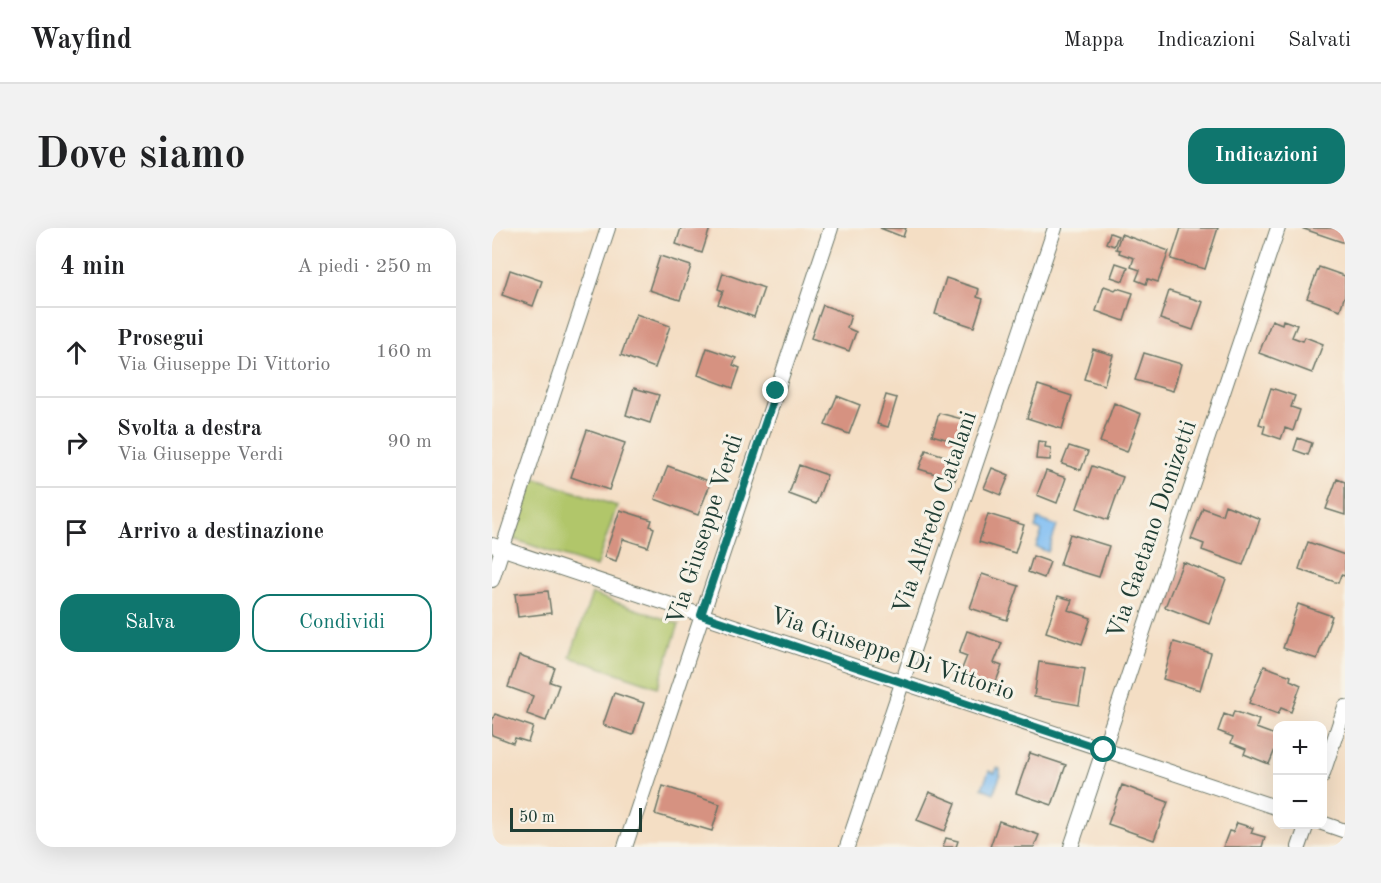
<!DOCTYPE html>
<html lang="it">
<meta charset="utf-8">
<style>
:root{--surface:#fff;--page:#f2f2f2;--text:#202124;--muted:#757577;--line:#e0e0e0;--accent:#0f766e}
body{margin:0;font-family:"Old Standard TT",serif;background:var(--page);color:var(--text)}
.controls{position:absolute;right:18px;bottom:18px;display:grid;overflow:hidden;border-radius:12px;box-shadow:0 6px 24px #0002}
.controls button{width:54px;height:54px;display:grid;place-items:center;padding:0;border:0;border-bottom:2px solid var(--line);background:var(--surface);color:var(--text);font:30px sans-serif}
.scale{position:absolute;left:18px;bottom:15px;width:132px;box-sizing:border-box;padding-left:6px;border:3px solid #1f3d34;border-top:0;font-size:16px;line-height:21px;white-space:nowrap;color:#1f3d34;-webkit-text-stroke:4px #f7f3e8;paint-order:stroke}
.stop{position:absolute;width:18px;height:18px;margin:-14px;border:4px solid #0f766e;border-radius:50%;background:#fff}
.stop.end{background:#0f766e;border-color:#fff;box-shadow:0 2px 6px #0008}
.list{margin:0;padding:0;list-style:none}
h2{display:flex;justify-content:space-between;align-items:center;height:78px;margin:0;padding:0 24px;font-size:26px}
h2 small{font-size:20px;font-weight:400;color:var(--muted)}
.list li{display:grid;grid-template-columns:39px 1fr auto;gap:18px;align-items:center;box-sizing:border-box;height:90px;padding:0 24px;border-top:2px solid var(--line)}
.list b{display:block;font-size:22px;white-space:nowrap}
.list p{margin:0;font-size:20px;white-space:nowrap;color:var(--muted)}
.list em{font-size:20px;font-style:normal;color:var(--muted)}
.actions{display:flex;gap:12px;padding:18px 24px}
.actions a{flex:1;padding:14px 0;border:2px solid var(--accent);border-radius:18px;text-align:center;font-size:21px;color:var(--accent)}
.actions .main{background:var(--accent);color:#fff}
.icon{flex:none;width:33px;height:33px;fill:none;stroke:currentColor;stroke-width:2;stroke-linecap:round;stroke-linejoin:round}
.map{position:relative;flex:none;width:853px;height:619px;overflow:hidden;border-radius:18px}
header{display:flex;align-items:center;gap:36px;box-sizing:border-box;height:84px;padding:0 30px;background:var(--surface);border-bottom:2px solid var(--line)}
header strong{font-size:28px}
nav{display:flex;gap:33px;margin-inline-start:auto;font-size:21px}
.intro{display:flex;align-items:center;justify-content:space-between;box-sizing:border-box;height:144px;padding:0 36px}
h1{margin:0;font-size:42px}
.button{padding:15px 27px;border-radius:18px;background:var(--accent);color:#fff;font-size:21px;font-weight:700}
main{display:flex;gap:36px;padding:0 36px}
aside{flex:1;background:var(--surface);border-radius:18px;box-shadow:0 6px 24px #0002}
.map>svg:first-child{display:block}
</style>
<header>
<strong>Wayfind</strong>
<nav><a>Mappa</a><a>Indicazioni</a><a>Salvati</a></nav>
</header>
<div class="intro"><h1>Dove siamo</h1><a class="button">Indicazioni</a></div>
<main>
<aside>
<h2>4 min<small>A piedi · 250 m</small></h2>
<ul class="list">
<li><svg class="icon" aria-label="ahead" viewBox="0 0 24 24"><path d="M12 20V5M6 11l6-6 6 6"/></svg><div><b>Prosegui</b><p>Via Giuseppe Di Vittorio</p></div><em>160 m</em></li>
<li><svg class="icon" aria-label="right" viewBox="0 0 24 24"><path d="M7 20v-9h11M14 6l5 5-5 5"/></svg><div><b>Svolta a destra</b><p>Via Giuseppe Verdi</p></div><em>90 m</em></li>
<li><svg class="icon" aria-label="arrive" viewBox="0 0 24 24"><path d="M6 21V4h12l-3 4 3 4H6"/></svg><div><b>Arrivo a destinazione</b></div></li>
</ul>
<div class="actions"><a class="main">Salva</a><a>Condividi</a></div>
</aside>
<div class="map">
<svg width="853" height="619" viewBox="0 0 853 619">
<rect width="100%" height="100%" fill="#f7f3e8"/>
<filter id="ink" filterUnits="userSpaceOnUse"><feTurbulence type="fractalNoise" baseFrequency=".0167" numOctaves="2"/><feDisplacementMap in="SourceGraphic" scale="12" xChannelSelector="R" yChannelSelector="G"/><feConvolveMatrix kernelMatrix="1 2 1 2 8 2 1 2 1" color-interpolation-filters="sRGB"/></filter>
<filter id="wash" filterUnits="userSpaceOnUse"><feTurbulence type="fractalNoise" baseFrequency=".008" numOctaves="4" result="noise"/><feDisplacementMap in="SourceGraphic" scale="24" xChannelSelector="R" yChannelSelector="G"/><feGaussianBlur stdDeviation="1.35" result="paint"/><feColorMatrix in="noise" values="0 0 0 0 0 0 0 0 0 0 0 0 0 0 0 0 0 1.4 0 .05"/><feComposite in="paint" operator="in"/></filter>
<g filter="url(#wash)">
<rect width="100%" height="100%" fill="#f4dec4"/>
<path fill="#b1c66b" stroke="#688250" stroke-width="1.5" d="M42,250L125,278L104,339L21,311Z
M100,366L187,396L166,459L78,429Z"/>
<path fill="#80bef3" stroke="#507e94" stroke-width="1.5" d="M546,291L565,298L556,324L544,319L550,303L543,300Z
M505,540L508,541V548L502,565L490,560L497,543L503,545Z"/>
<g id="blocks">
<path fill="#d69281" d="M189,0H218L210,25L184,16Z
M388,0H414L411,9Z
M689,0H726L713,41L679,31Z
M809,0H853V15Z
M618,5L626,8L622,18L614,15Z
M629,6L677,23L666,54L656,51L654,56L644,52L648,42L639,39L642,30L627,25L628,22L624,21Z
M168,28L199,38L188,72L157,62Z
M624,35L636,39L631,53L619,49Z
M827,39L853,48V67L848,82L815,70Z
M18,42L50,53L41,78L10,67Z
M231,45L272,60L262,89L226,76L231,63L226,61Z
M454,50L487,61L485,69L491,71L482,99L443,86Z
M612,58L623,62L625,60L641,65L632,93L604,83Z
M677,63L711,74L701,102L668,91Z
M331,77L359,87L355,100L364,104L357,123L319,110Z
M144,86L178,98L163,140L129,127Z
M780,92L790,96L791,92L805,97L800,109L811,113L813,109L831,116L820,145L767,125Z
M215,120L244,130L241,137L248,140L241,160L206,147Z
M601,121L621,127L612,157L592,151Z
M652,125L689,136L681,163L643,152Z
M546,157L580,168L570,201L535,190Z
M142,160L167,167L158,195L134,187Z
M779,160L803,168L799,179L808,182L801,203L793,200L789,211L771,205L773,198L767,196Z
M394,167L405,170L396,199L385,196Z
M345,168L368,177L357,206L333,197Z
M622,175L649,186L635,224L608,214Z
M447,185L474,192L467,215L440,207Z
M95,202L133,215L117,262L79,249Z
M806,210L820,215L816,227L802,222Z
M546,213L554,214L553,219L559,220L558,232L544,231Z
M577,218L596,224L589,242L570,236Z
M434,222L469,233L463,252L427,241Z
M307,237L335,247L324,276L297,266Z
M176,238L219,254L206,287L163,271Z
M600,238L631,249L616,292L585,280Z
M500,240L517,247L509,267L492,260Z
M554,243L574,250L565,275L545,267Z
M845,251L853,254V287L834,281Z
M733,277L768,291L751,337L710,322L712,316L699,311L711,280L730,287Z
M128,282L160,292L158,298L162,300L156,319L131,311L124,333L112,329Z
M496,286L532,297L523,325L487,314Z
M578,306L617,318L607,349L568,337Z
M816,314L853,327V348L849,347L846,355L807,341Z
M541,328L558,334L552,350L536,344Z
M691,334L734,351L717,396L673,379Z
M490,346L527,358L515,392L478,380Z
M56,363L59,385L26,389L23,366Z
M566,368L580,372L576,382L599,390L590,416L554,404Z
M806,376L840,388L825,431L791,420Z
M475,403L510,415L502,435L510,438L500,464L466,451L475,428L467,425Z
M682,414L719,425L708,462L671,451Z
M27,428L63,440L58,454L67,457L54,493L35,486L41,468L16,459Z
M547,434L593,441L587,477L542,469Z
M772,438L799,448L798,452L809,457L799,484L789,480L786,486L757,475Z
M122,465L152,475L141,507L111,497Z
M742,483L767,492L764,500L786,508V514L777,536L752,526L754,521L739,515L741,509L726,503L732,486L740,489Z
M3,486L41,499L36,514L23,510L21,515L0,507V493Z
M538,525L574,537L560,577L524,565Z
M630,557L676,574L662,612L616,596Z
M171,558L228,576L220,603L163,586Z
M437,564L464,575L453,603L425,592Z
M507,593L547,607L542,619H498Z
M745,595L761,600L759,605L773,609L770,619H731L737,603L741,604Z
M454,610L466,613L464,619H451Z"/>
</g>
</g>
<g filter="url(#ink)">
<use href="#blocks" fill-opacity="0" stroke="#6a7566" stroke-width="1.5"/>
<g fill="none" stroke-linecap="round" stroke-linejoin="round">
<g stroke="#6a7566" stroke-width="16">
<path id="minor" d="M0,317L786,580
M0,352L116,0
M830,548L853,479
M830,595L853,603
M133,619L339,0
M355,619L563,0
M579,619L786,0
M807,619L815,596"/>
</g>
<use href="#minor" stroke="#fff" stroke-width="14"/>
</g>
</g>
<g fill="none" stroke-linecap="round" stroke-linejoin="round" filter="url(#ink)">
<path stroke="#0f766e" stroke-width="8" d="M284,163L209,387L612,522"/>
</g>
<g text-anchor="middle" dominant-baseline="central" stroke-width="6" stroke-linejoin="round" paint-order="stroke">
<g font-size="24" fill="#1f3d34" stroke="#f7f3e8">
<text transform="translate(444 285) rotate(-71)">Via Alfredo Catalani</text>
<text transform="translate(214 302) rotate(-72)">Via Giuseppe Verdi</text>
<text transform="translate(661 302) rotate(-71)">Via Gaetano Donizetti</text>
<text transform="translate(400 427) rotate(18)">Via Giuseppe Di Vittorio</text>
</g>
</g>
</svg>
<div class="controls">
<button>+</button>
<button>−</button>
</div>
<div class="scale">50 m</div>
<div class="stop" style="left:612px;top:522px"></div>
<div class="stop end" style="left:284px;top:163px"></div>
</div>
</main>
